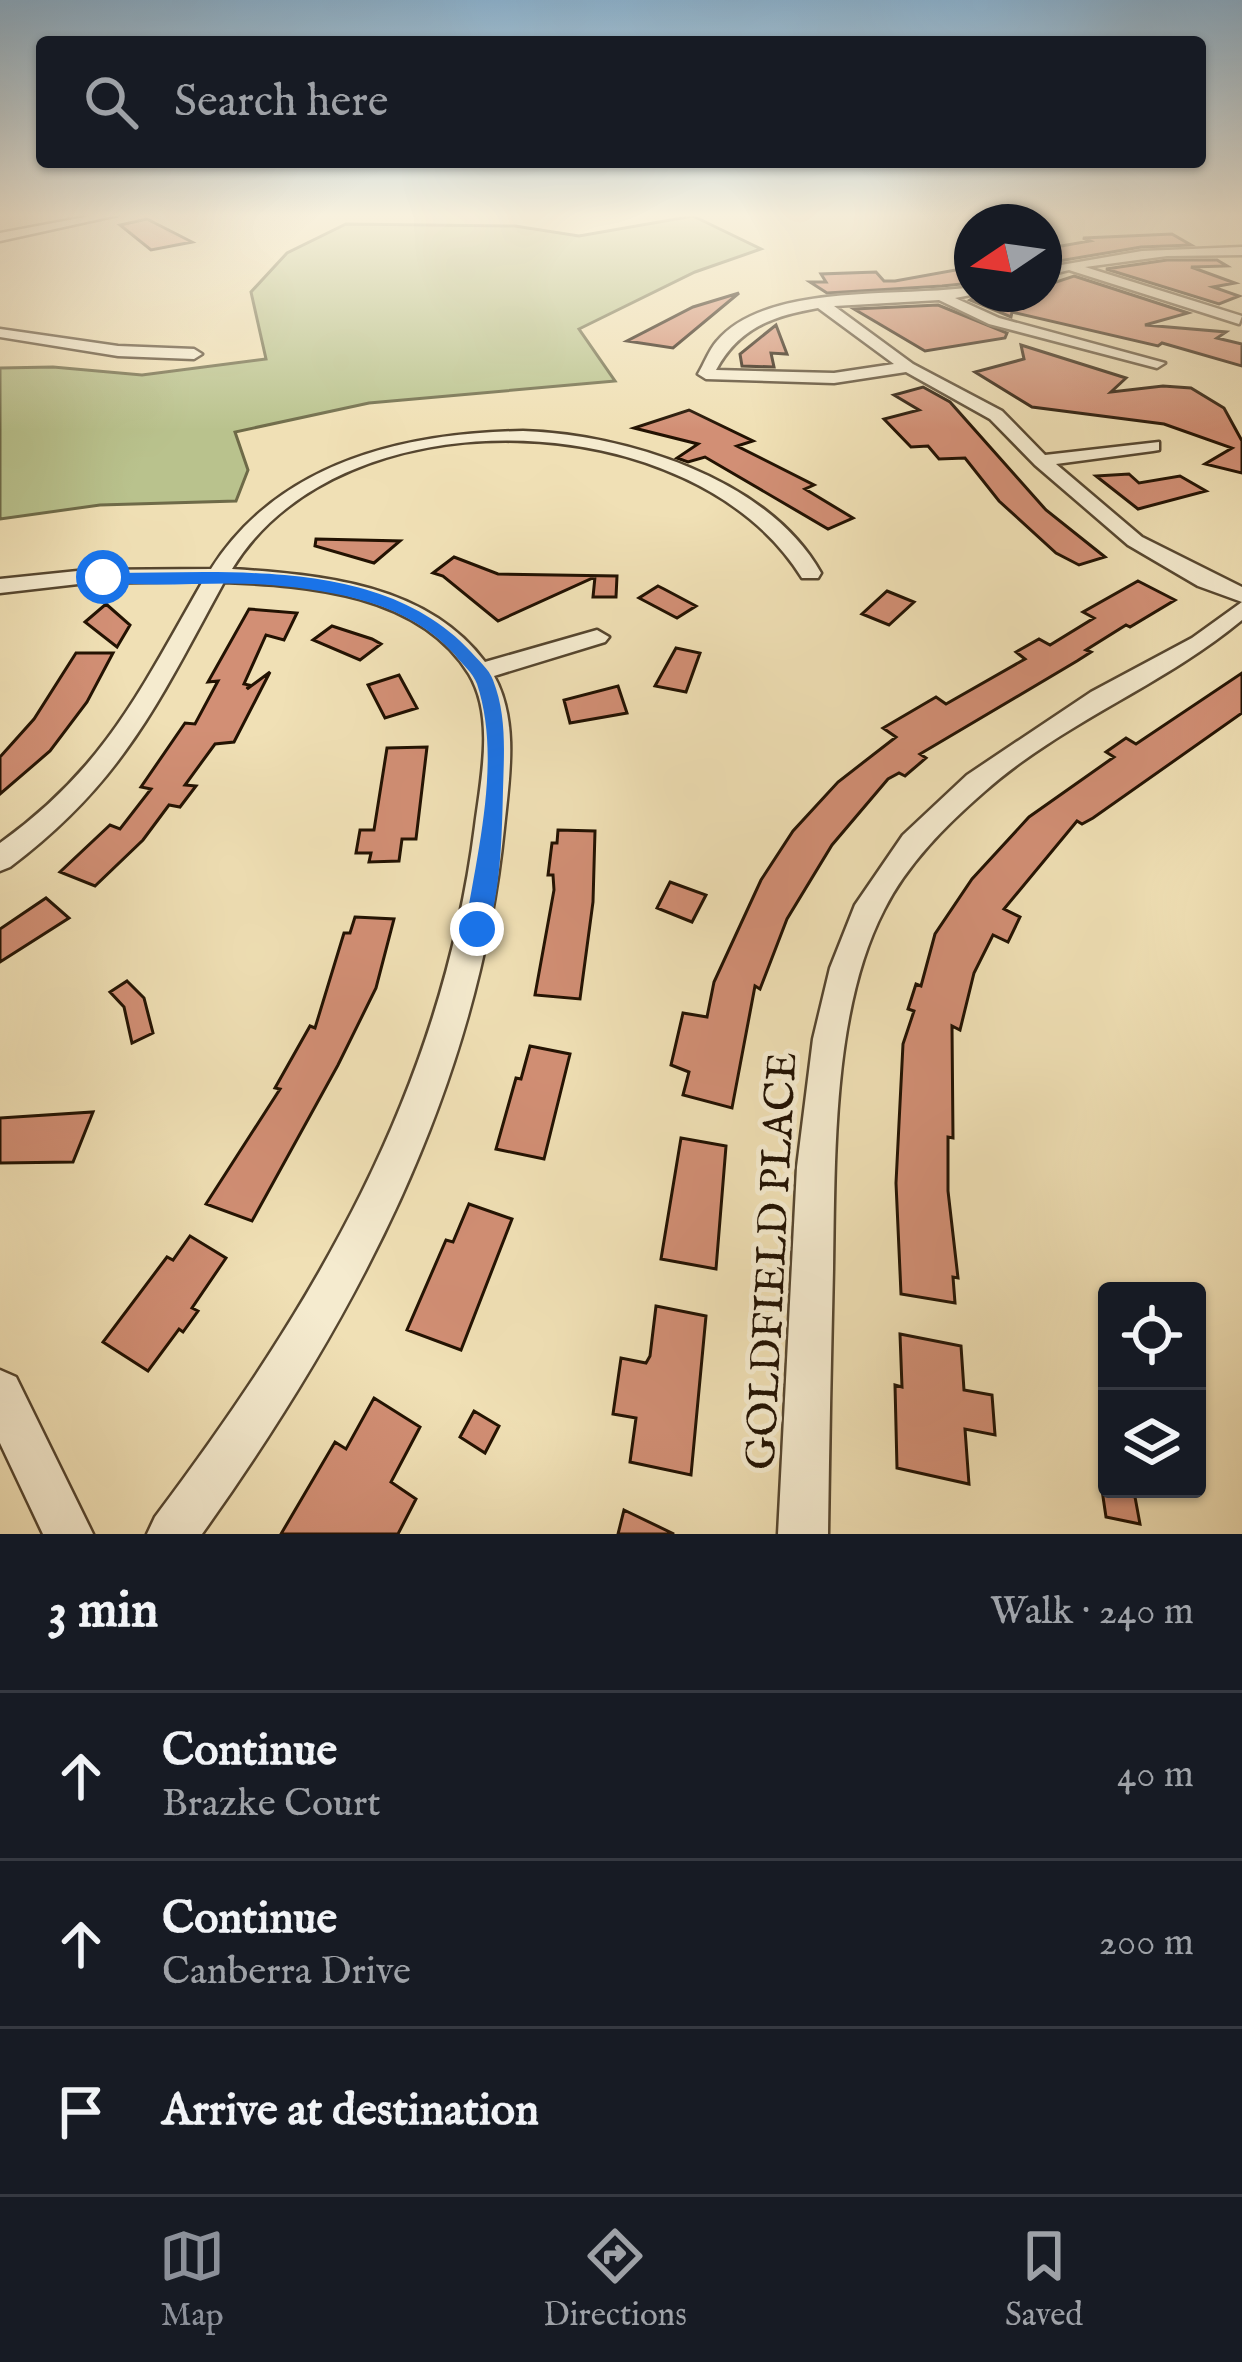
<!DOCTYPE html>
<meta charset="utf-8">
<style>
:root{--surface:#171b24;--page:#20242c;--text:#f1f3f6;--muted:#9ea1a6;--line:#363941;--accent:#8c9099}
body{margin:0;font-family:"IM FELL English",serif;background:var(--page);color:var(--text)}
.controls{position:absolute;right:36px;bottom:36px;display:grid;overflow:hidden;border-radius:12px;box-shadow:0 3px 9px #0004}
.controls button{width:108px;height:108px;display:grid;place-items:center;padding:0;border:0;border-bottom:3px solid var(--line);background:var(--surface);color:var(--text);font:60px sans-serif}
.compass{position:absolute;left:954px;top:204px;width:108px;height:108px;border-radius:50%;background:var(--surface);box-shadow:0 3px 9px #0004;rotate:257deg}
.stop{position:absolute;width:36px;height:36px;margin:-27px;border:9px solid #1a73e8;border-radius:50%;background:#fff}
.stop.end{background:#1a73e8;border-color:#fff;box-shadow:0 3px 12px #0008}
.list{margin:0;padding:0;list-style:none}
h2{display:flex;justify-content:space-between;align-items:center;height:156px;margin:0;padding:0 48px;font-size:51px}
h2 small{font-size:39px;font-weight:400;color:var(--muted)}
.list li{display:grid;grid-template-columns:78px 1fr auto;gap:36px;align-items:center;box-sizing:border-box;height:168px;padding:0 48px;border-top:3px solid var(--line)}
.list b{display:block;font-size:45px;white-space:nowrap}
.list p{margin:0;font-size:39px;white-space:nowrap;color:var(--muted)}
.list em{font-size:39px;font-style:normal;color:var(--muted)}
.icon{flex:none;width:66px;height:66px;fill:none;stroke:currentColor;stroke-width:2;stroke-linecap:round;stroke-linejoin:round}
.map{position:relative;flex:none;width:1242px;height:1534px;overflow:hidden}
.search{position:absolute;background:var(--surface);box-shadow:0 3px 9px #0004;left:36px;right:36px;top:36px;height:132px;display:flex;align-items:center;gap:30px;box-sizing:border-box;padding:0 42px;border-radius:12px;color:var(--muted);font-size:45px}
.sheet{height:660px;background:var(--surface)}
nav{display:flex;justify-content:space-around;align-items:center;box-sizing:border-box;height:168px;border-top:3px solid var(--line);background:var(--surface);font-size:33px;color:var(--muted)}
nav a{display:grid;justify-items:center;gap:6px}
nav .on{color:var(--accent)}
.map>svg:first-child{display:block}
</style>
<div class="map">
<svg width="1242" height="1534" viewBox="0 0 1242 1534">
<rect width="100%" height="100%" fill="#f0e0b5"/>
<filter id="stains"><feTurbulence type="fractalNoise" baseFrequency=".00167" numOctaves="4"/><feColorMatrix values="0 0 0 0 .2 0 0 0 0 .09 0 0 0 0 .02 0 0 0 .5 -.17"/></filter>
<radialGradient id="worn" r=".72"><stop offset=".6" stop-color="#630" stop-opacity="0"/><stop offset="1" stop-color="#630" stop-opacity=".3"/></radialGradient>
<path fill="#b9c28d" stroke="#6e6a48" stroke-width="3" d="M693,216L761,249L695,272L579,329L615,381L369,403L235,432L248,470L236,501L100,505L0,519V368L53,367L142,375L266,359L251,292L287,253L346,224L515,226L579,236Z"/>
<path fill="#d28f75" stroke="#221202" stroke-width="3" d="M147,219L192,242L151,250L120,225Z
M1172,234L1191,245L1141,247L1059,261L1044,255V249L1090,241L1083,238Z
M1167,260H1217L1227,266L1191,267L1235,283L1213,287L1239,296L1219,304L1106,269Z
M972,267V283L942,286L827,293L810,282H826L821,274L876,272L884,281H895Z
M1074,276L1188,313L1145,325L1226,332L1217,338L1242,344V366L1162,343L1158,346L1012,312L1011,317L970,300L980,294H1044V286Z
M739,293L673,348L627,341L693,307Z
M938,305L1007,333L1005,338L925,351L854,309Z
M776,325L787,354L771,353L774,367L742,366L740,354Z
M1021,345L1126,378L1111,392L1163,386L1191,388L1224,408L1242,441V473L1205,464L1232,448L1164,424L1032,407L975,372L1024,359Z
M923,387L950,402L1046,510L1105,557L1079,565L1056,553L999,501L965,458L939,459L928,446L911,447L884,419L919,410L894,395Z
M689,410L753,441L737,446L814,485L805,489L853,518L828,529L705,457L688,462L677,458L698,444L634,428Z
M1129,474L1139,483L1180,476L1206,491L1138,509L1096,476Z
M316,539L400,541L374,563L315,546Z
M454,557L498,574L617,576L616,597H593L595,577L498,621L443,576L433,573Z
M1138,581L1175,600L1130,627L1126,625L1086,650L1091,652L1077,661L920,754L926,758L905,776L899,773L888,779L832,845L787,919L760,989L755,986L732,1108L683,1095L689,1072L671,1065L683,1013L707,1017L714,982L761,880L793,831L838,782L896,737L883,728L936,697L946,704L1025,659L1016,652L1039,639L1050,645L1094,618L1083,612Z
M658,586L664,589L696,606L677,618L639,598Z
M887,591L914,602L889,625L862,614Z
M106,604L130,625L117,647L85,622Z
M249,609L297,613L284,640L266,635L244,684L249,685L247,689L270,672L234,742L215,744L185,785L196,786L180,807L169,805L143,840L95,886L60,872L110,825L120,829L151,789L141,787L185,723L195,724L218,681L208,682Z
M332,626L372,639L381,644L360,660L313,640Z
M676,648L700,653L686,692L655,686Z
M76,653H113L87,702L50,751L0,794V757L34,719Z
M1242,673V713L1093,818L1082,824L1077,821L1004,909L1020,917L1008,942L993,935L974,973L960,1030L952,1026L953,1138L948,1137V1191L958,1278L953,1277L955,1303L901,1294L896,1183L903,1044L914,1011L908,1009L916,984L921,986L935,934L972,879L1029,817L1114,757L1106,752L1126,738L1136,744Z
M399,675L417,708L385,718L368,685Z
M618,686L627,713L570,723L564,700Z
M427,747L416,839H402L399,861L369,862L371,853H356L360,830H374L387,748Z
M558,830L595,831L593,902L580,999L535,995L554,890L553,875H548L552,843H557Z
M670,882L706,895L692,922L657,908Z
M46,898L69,918L0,962V929Z
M355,917L394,919L376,988L338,1065L252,1221L206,1204L280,1089L275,1088L310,1026L315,1028L344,933H350Z
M127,981L144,998L153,1033L132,1043L124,1007L110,992Z
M530,1046L570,1054L544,1159L496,1149L516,1078L521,1079Z
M93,1112L73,1162L0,1163V1118Z
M681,1138L726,1146L716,1269L661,1259Z
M469,1204L512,1219L461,1350L407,1330L446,1240L453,1242Z
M190,1236L226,1258L192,1308L198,1311L183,1332L179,1329L148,1371L103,1342L167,1257L173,1260Z
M656,1306L706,1316L691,1475L630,1462L636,1418L613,1414L621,1358L646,1363L650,1356Z
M900,1334L961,1346L964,1390L992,1395L995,1435L965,1429L969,1484L897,1468L895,1385L902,1387Z
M374,1398L420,1427L391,1482L416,1499L398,1534H281L335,1442L346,1449Z
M474,1411L499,1426L485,1453L460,1437Z
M1102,1490L1135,1497L1140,1524L1106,1517Z
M624,1510L674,1534H618Z"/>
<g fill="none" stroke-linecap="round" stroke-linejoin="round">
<g stroke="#56462f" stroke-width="5">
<path id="minor" d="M96,215H118L0,241V233Z
M1242,247V255L1167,256L1085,267L1242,316L1239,324L1069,270L1044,276V268L1142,251Z
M972,287V294H976L955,298L999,318L1165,363L1157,368L989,324L939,300L834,306L913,364L1002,411L1045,455L1159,442V450L1153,451L1056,464L1142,537L1242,587V602L1198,586L1128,545L1035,465L990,419L906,372L834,383L706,379L698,374C704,364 709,350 717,341C767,282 900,298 972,287ZM818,308L894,364L834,373L716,370C739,328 772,316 818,308Z
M0,329L118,346L194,349L202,354L194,359L118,356L0,337Z
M523,431C624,434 768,478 821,573L818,578H802C694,403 341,390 232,569C322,575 427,584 485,662L597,630L609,637L605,642L494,676C519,721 509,779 504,828C478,1091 353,1322 202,1534H147L155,1517C314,1305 441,1093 475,826C481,779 495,717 469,674C420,594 308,585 224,582C159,701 123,782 10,867L0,871V843C105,768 141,689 203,581L87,583L0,593V579L87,570L211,569C279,462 403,433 523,431Z
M1242,602V620C1163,686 1061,723 984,792C946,825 907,864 884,910C832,1010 835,1158 833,1269C831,1357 829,1446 828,1534H778L797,1167L813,1039L830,968L855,905L903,835L967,775L1091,692L1192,638Z
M0,1370L16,1377L93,1534H43L0,1443Z"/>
</g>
<use href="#minor" fill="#f5ebcf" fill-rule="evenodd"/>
</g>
<linearGradient id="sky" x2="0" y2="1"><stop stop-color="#8bb6d6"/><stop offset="0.5" stop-color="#f8f1de"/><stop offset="1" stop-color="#f8f1de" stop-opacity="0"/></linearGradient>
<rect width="1242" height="430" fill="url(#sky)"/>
<path fill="#1a73e8" d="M103,573C221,574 382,555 471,652C478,660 489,669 493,680C507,716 504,752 503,790C502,831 501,898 485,936H469L465,929C477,852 502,759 477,684C473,673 462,664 455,655C409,603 337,591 271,585C214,580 154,589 97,581V574Z"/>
<g text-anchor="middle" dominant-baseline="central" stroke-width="10" stroke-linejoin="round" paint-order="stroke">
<g font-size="42" fill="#221202" stroke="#f5ebcf">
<text transform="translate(773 1261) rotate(-87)">GOLDFIELD PLACE</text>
</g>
</g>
<rect width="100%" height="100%" filter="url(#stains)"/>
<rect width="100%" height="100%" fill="url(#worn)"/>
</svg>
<div class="controls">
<button><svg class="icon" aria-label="locate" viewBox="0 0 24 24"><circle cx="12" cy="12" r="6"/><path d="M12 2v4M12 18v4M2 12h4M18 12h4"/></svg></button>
<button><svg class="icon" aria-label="layers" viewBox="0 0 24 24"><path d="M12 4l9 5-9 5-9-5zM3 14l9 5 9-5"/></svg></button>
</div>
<svg class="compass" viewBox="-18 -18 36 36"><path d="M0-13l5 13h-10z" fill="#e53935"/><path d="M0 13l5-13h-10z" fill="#9ea1a6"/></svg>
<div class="stop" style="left:103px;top:577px"></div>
<div class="stop end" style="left:477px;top:929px"></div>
<div class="search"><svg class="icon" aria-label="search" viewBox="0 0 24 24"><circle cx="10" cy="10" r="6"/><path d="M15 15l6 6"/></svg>Search here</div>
</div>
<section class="sheet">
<h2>3 min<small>Walk · 240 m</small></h2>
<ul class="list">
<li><svg class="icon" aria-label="ahead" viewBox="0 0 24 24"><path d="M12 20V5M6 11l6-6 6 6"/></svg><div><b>Continue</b><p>Brazke Court</p></div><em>40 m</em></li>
<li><svg class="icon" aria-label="ahead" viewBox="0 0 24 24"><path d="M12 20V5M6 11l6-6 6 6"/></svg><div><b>Continue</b><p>Canberra Drive</p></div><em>200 m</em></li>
<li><svg class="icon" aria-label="arrive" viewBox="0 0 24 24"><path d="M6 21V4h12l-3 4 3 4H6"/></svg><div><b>Arrive at destination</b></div></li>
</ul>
</section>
<nav>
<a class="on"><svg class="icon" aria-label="map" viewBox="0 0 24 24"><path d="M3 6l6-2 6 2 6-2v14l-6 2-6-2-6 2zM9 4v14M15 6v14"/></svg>Map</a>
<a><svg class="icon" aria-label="directions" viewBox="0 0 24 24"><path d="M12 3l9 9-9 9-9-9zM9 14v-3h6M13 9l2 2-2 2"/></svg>Directions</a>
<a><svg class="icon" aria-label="saved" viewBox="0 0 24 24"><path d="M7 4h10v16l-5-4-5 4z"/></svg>Saved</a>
</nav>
